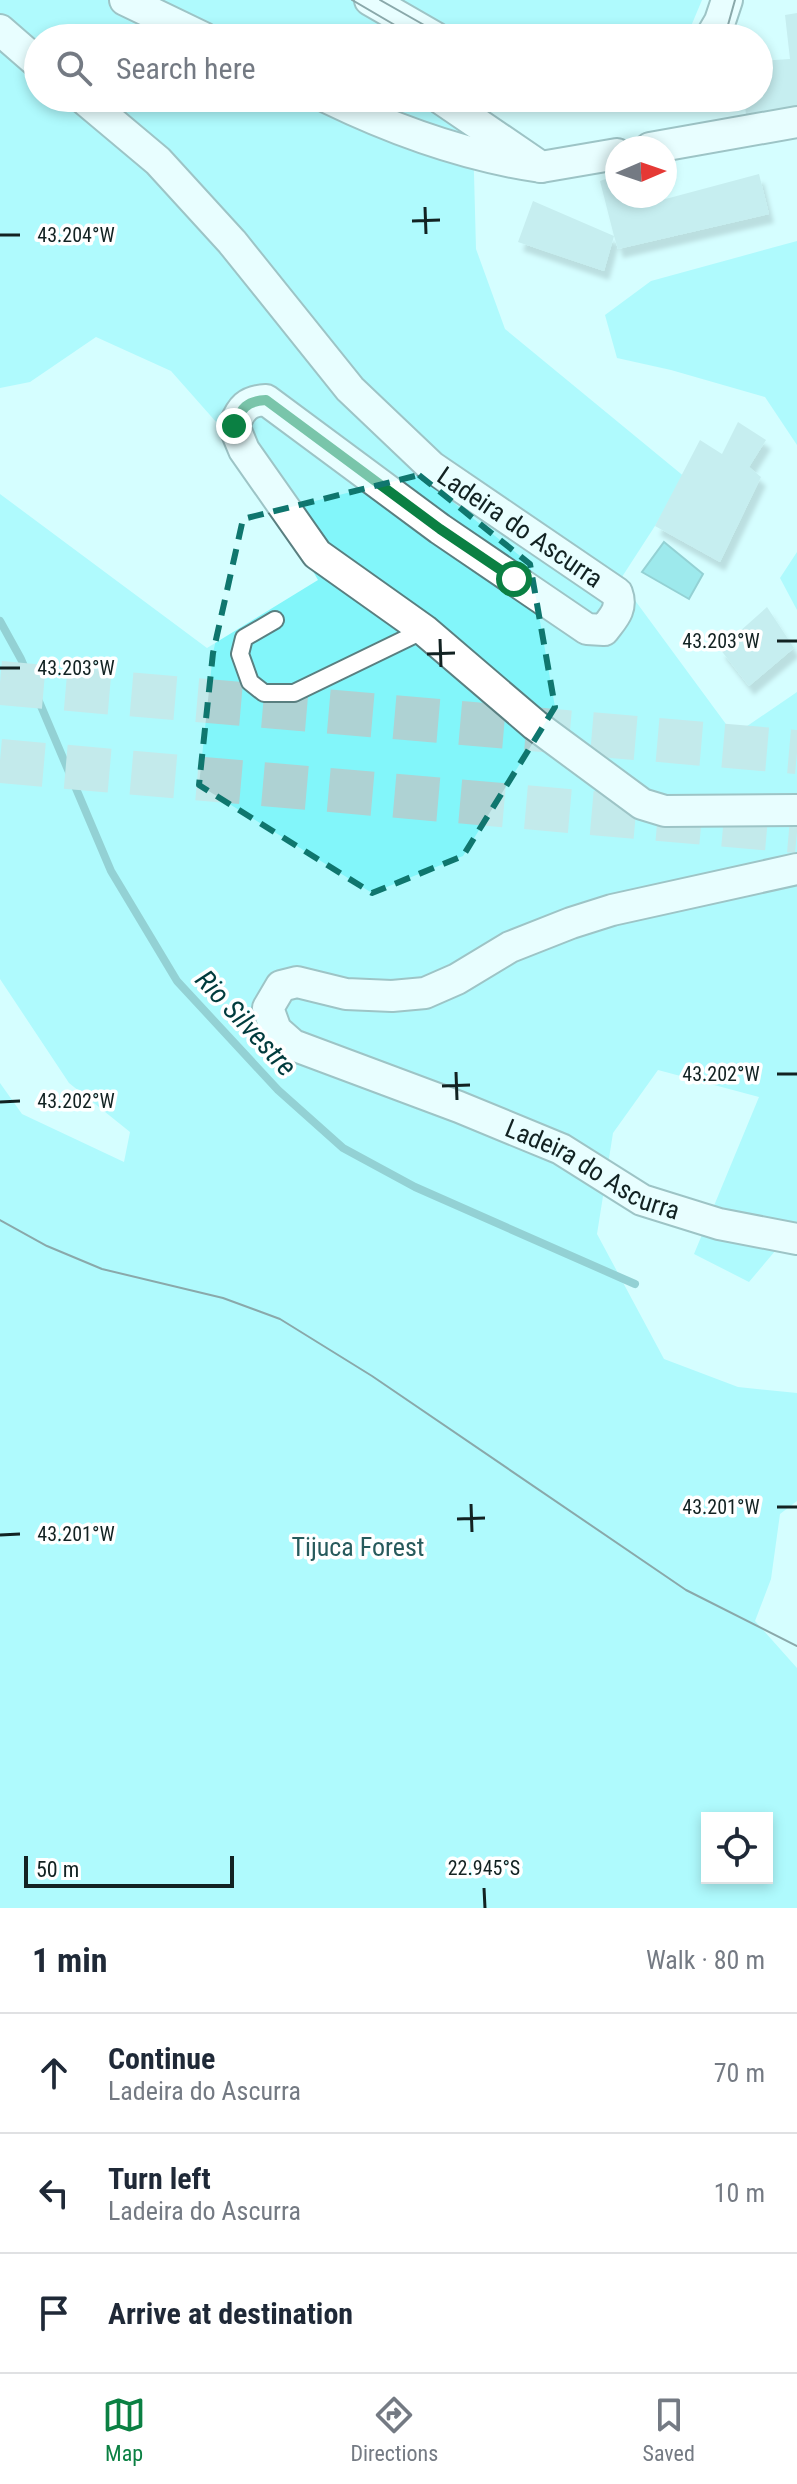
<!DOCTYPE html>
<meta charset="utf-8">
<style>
:root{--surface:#fff;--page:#f2f2f3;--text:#1f2937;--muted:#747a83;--line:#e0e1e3;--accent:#0b8043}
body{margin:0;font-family:"Roboto Condensed",sans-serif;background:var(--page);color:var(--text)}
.controls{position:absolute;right:24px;bottom:24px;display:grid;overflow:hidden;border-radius:0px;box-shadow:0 4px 12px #0003}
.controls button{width:72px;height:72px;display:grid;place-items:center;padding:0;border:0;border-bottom:2px solid var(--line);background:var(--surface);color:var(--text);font:40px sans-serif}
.compass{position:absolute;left:605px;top:136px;width:72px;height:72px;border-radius:50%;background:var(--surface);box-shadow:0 4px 12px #0003;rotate:88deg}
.scale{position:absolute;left:24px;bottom:20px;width:210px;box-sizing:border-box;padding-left:8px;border:4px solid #122222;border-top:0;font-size:22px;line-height:28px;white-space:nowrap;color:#122222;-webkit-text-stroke:6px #fff;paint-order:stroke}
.stop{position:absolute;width:24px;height:24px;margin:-18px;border:6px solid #0b8043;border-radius:50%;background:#fff}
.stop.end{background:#0b8043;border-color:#fff;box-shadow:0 2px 8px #0008}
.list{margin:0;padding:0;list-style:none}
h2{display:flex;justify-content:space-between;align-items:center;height:104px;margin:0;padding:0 32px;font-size:34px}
h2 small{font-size:26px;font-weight:400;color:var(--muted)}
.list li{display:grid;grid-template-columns:52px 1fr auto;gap:24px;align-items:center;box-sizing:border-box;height:120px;padding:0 32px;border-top:2px solid var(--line)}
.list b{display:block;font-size:30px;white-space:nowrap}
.list p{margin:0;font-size:26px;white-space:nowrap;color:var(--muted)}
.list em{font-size:26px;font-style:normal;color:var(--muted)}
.icon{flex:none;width:44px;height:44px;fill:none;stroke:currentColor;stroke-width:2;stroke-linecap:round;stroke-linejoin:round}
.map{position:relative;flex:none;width:797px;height:1908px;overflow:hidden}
.search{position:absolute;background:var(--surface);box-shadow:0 4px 12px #0003;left:24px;right:24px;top:24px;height:88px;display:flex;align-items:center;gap:20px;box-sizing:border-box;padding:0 28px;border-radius:44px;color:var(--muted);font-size:30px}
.sheet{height:464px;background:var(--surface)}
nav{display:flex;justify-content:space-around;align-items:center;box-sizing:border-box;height:112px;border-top:2px solid var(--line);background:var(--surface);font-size:22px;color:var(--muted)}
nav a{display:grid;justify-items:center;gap:4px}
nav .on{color:var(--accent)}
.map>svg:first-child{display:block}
</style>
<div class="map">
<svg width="797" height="1908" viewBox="0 0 797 1908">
<defs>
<filter id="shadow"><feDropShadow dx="5" dy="9" stdDeviation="2" flood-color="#0004"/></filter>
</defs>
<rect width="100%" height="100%" fill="#d5feff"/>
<path fill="#82f6fa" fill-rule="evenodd" d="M0,0H702L686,38H38V98H475L472,99L476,249L505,329L686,478L620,580L734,735L797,692V1225L749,1282L694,1254L759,1097L658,1070L613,1133L597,1234L664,1359L738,1387L797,1393V1501L780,1514L771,1579L755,1621L797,1668V1908H0V1083L22,1114L124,1162L130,1132L69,1083L0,979V494L207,648L318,580L248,458L171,371L96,337L30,382L0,388ZM707,1818H767V1878H707Z
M797,241V445L765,397L671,370L617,358L605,315L651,281Z
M797,552V610L780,578Z"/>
<path fill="#59d0d4" stroke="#449c9f" stroke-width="2" d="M664,542L703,574L689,599L642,572Z"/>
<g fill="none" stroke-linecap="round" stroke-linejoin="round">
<path stroke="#449c9f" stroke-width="8" d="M0,621L21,659L111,871L177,981L278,1090L343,1148L415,1187L635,1284"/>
</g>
<path fill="#b4dcdd" filter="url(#shadow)" d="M797,13V108L746,114L744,98H759V61L790,59L785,15Z
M759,174L769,214L618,249L614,236L604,271L518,242L533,201L614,236L600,181L617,175V196H642L643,205Z
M738,422L766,440L749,467L761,477L720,562L655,526L700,440L722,454Z
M767,607L794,648L749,686L720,649Z"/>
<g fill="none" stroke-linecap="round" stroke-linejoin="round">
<path stroke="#aed2d3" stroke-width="44" stroke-dasharray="44 22" stroke-linecap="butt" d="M0,683L797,752
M0,761L797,831"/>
<g stroke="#5a7f80" stroke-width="20">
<path id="lane" d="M275,620L244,638L240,654L250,682L264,693H294L424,630"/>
</g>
<g stroke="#5a7f80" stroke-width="34">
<g id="street">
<path d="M125,0L204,38"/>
<path d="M370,0L436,38"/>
<path d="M0,30L38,63"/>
<path d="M710,38L720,21L727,0"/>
<path id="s1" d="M83,98L158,161L232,242L350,389L432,467L617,593C623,609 613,618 604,630L587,629L440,529L266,400C247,401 241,408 234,426L244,450L317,554L424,630L535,725L642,804L665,811L797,810"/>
<path d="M328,98C396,131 466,156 541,167"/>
<path d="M440,98L541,167L617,154"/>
<path d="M650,148L797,122"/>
<path id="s2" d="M797,869L612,910L571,923L510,947L457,979L425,993L392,996L346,994L297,982L281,986L268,1008L276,1030L293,1045L459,1107L561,1149L642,1200L719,1224L797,1239"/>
</g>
</g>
<use href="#lane" stroke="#fff" stroke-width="16"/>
<use href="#street" stroke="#fff" stroke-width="30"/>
<path stroke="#2f4243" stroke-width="2" d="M352,0L417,38
M380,0L447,38
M720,38L728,25L735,0
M0,1220L47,1246L102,1269L223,1298L280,1319L372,1376L686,1590L797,1646"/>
</g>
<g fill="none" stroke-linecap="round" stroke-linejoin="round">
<path stroke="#0b8043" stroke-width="10" d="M234,426C241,408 247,401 266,400L440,529L514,579"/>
</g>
<path d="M0 0H797V1908H0ZM419,475L530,564L555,707L463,856L372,893L199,785L213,653L243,519Z" fill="#d5feff" fill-opacity=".55" fill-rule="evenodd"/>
<path fill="none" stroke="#0f766e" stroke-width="6" stroke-dasharray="16 10" stroke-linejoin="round" d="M419,475L530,564L555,707L463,856L372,893L199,785L213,653L243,519Z"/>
<path fill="none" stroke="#122222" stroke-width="3" d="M425,207L426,234M412,221L440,220M0,235H20M440,639L441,667M777,641H797M427,654L455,653M0,668H20M456,1072L457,1100M777,1074H797M442,1086L470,1085M0,1102L20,1101M471,1504L472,1532M777,1507H797M457,1519L485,1518M0,1535L20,1534M484,1888L485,1908"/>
<g text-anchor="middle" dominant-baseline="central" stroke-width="7" stroke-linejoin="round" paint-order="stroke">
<g font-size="26" fill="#122222" stroke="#fff">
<text stroke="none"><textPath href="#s1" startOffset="616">Ladeira do Ascurra</textPath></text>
<text stroke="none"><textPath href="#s2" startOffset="938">Ladeira do Ascurra</textPath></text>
</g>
<g font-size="26" fill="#275a5c" stroke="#fff">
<text x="358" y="1547">Tijuca Forest</text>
</g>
<g font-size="28" font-style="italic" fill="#003b3d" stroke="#fff">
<text transform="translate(246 1023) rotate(47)">Rio Silvestre</text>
</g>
</g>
<g font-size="20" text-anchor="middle" fill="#122222" stroke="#fff" stroke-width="7" stroke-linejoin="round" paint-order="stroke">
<text x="76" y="242">43.204°W</text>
<text x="721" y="648">43.203°W</text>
<text x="76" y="675">43.203°W</text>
<text x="721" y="1081">43.202°W</text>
<text x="76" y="1108">43.202°W</text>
<text x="721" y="1514">43.201°W</text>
<text x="76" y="1541">43.201°W</text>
<text x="484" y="1875">22.945°S</text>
</g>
</svg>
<div class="controls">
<button><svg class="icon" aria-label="locate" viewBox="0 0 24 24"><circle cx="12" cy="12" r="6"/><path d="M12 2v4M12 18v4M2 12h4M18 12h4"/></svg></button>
</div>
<svg class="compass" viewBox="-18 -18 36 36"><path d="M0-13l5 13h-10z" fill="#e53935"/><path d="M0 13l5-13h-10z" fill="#747a83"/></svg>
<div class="scale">50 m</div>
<div class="stop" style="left:514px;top:579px"></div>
<div class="stop end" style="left:234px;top:426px"></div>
<div class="search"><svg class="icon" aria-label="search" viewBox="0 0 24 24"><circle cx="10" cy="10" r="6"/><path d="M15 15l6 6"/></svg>Search here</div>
</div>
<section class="sheet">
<h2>1 min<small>Walk · 80 m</small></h2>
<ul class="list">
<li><svg class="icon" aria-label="ahead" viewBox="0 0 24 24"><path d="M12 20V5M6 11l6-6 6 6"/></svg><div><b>Continue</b><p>Ladeira do Ascurra</p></div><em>70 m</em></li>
<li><svg class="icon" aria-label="left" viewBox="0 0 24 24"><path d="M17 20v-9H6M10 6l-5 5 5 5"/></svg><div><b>Turn left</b><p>Ladeira do Ascurra</p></div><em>10 m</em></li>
<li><svg class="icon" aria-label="arrive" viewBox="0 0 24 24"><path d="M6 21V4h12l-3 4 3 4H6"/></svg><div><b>Arrive at destination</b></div></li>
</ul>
</section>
<nav>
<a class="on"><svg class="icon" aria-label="map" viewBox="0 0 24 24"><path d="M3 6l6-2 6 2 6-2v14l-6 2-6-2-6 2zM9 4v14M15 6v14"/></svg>Map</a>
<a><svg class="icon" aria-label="directions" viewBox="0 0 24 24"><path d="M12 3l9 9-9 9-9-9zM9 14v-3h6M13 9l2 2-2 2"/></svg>Directions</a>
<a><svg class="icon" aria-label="saved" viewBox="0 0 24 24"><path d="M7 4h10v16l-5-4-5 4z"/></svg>Saved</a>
</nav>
